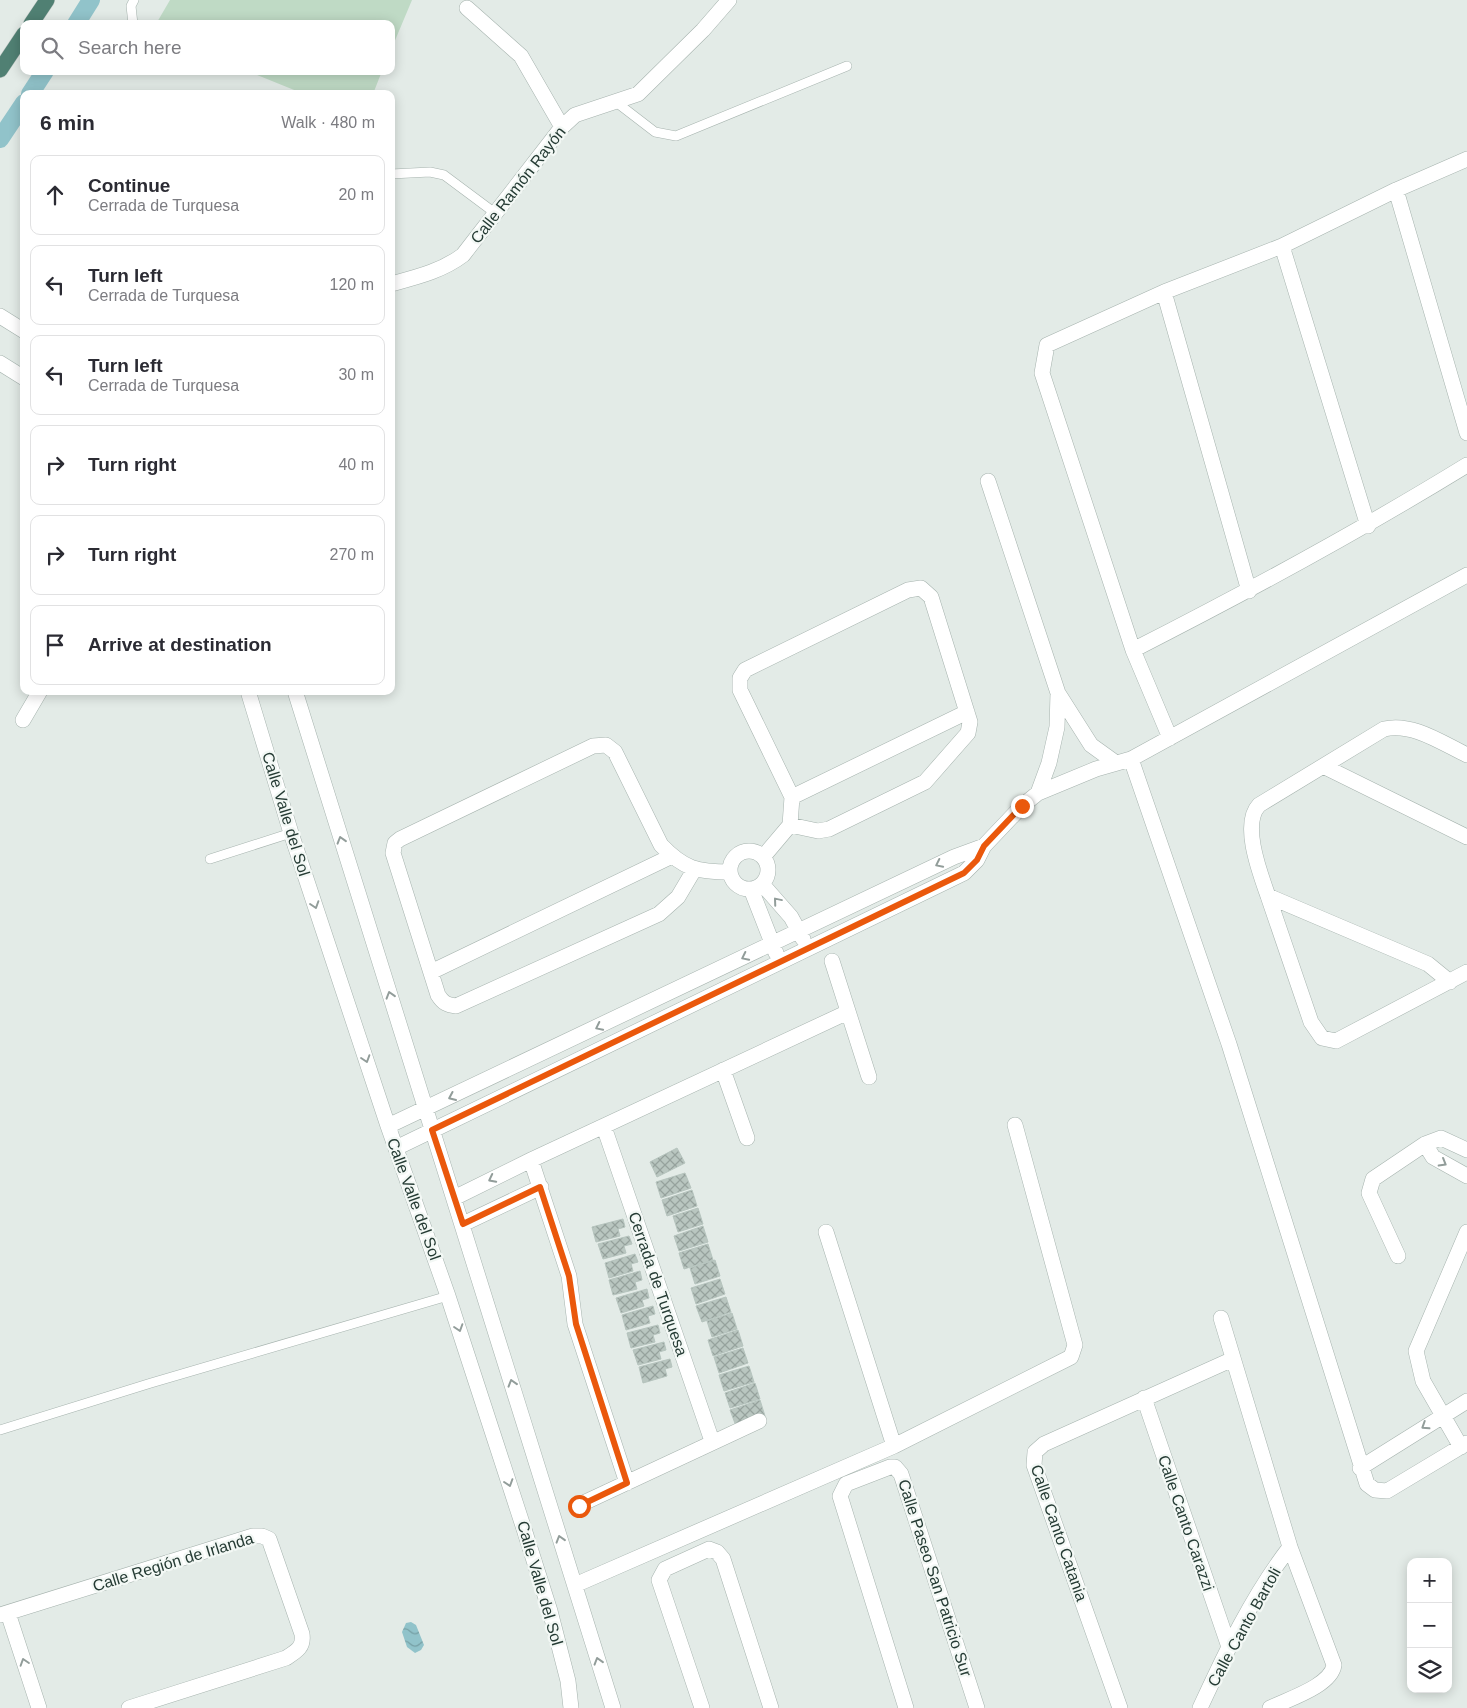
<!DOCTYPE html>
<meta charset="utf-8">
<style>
:root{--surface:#fff;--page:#f7f7f7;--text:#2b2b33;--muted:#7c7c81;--line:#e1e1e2}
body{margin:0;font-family:Arial,sans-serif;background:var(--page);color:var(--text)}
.controls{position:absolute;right:15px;bottom:15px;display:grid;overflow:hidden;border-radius:10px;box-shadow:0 2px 12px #0003}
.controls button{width:45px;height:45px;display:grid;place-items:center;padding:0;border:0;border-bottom:1px solid var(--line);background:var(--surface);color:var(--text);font:25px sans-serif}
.stop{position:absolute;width:15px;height:15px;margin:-11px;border:4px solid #ea580c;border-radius:50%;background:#fff}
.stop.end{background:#ea580c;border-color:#fff;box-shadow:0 1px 5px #0008}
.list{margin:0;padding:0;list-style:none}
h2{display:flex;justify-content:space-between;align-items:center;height:65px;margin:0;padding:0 20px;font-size:21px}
h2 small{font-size:16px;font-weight:400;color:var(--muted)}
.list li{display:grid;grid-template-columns:32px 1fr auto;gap:15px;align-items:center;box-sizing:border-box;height:80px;margin:0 10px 10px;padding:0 10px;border:1px solid var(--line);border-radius:10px}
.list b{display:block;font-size:19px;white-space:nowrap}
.list p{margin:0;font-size:16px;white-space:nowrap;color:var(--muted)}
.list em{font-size:16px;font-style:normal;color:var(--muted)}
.icon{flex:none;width:28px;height:28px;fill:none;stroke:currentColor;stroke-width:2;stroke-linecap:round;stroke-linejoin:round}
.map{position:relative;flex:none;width:1467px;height:1708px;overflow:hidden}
.search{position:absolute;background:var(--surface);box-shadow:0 2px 12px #0003;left:20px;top:20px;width:375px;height:55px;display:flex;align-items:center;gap:12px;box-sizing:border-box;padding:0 18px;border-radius:10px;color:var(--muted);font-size:19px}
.panel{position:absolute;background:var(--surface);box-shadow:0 2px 12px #0003;left:20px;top:90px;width:375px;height:605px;border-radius:10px}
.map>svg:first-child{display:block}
</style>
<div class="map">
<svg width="1467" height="1708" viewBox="0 0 1467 1708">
<defs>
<pattern id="water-waves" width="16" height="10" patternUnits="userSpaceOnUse" patternTransform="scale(1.25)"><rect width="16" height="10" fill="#91c3ca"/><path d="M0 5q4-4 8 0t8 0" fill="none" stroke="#76a0a5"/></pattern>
<pattern id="building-cross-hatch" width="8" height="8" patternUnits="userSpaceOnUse" patternTransform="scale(1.25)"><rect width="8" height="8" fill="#b9c6c0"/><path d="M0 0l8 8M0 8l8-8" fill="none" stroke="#96a29d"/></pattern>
</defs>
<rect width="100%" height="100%" fill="#e3ebe7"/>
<path fill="#bfdac5" d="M170,0H412L391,50V24H156Z
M247,71H382L373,94H304Z"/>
<path fill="url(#water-waves)" d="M411,1622L416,1625L424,1645L421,1650L415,1653L407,1647L402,1632L406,1623Z"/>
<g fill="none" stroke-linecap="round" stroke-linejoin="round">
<path stroke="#91c3ca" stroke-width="18" d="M76,24L91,0
M30,94L45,71
M0,139L24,103"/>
</g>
<path fill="url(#building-cross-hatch)" stroke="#b6c4be" d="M677,1148L685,1163L657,1177L650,1162Z
M685,1173L691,1188L661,1198L656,1182Z
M692,1190L697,1206L667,1216L662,1200Z
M698,1208L703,1224L678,1232L673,1216Z
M623,1219L625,1227L618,1229L620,1236L596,1242L592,1227Z
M703,1226L708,1242L679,1251L674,1236Z
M629,1236L632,1244L624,1246L626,1253L603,1259L598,1244Z
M708,1244L713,1260L684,1269L679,1253Z
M635,1254L638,1262L631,1264L633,1271L609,1278L605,1263Z
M715,1260L720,1276L695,1284L690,1268Z
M640,1271L642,1280L635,1282L637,1289L613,1295L609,1280Z
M720,1279L725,1294L696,1304L691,1288Z
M647,1289L649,1298L642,1300L644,1306L621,1313L616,1298Z
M726,1297L731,1312L702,1322L696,1306Z
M653,1306L655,1314L648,1316L650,1323L626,1330L622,1315Z
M732,1313L737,1329L712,1337L707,1321Z
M658,1325L660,1333L653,1335L655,1342L631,1348L627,1333Z
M738,1330L743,1346L713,1356L708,1340Z
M664,1342L666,1350L659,1352L661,1359L638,1365L633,1350Z
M743,1348L748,1363L719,1373L714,1357Z
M670,1359L672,1367L665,1369L667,1376L643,1383L639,1367Z
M749,1366L754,1382L724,1391L719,1375Z
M755,1383L760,1399L730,1408L725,1393Z
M760,1400L765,1416L736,1426L730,1410Z"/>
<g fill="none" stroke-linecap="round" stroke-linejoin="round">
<g stroke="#a6b3ae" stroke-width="10">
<path id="service" d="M133,24L131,6L134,0
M616,102L655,132L676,136L847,66
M391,174L430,172L444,175L495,213
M210,859L291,833
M0,1430L151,1383L448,1296"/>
</g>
<g stroke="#a6b3ae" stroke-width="16">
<path id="minor" d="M467,8L521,56L562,127
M1396,190L1467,433
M1282,246L1368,526
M391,284C417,277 442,271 463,255L562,127L575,115L638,94L703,30L729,0
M1164,292L1249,591
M0,316L24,331
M0,363L24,378
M1133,650C1247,592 1358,532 1467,465
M248,691L291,833L388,1126L448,1296L524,1529L550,1611L568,1681L571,1708
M295,691L613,1708
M1058,693L1091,745L1116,763
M23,720L40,691
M1170,738L1133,650L1042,373L1047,345L1164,292L1282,246L1396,190L1467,159
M1131,759L1467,575
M1323,766L1467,837
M1038,793L1096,769L1131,759L1229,1044L1367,1484L1375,1490L1387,1491L1467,1443
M792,797L967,712
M730 870a19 19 0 1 1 38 0a19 19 0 1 1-38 0Z
M763,857L790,825L792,797L740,690V678L745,670L908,590L921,588L931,597L970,722L968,733L925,782L829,829L818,831L790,825
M694,870L678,897L659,914L456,1006C447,1005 443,1003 438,995L393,853L395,843L400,839L593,746L606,745L615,752L661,845C684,869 697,872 730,872
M762,884L791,917L803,939
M751,889L776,953
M1268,896L1311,1022L1322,1038L1336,1041L1467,972
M832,961L869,1077
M431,972L672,856
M1450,982L1428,964L1268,896C1260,873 1241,824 1259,805L1384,729C1412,722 1442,743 1467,755
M723,1070L747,1138
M388,1126L954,857L984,846
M604,1127L712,1441
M1425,1144L1433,1157L1467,1176
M396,1148L964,873L977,860L984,846L1022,806L1038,793L1049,763L1057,727L1058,693L988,481
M531,1160L569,1276L575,1324L627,1483
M454,1198L531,1160L848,1012
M463,1224L541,1187
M826,1232L894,1446
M1398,1256L1369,1193L1373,1179L1425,1144L1441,1138L1467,1150
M1221,1318L1290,1547L1334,1665C1331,1686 1288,1699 1270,1708
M1144,1398L1229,1647
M1461,1447L1423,1381L1416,1351L1467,1232
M1360,1468L1467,1401
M579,1505L759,1421
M575,1585L894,1446L1071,1357L1075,1345L1015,1125
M8,1613L39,1708
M0,1615L253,1536H262L269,1539L302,1634C304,1647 297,1651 286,1658L129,1708
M702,1708L659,1580L665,1569L709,1549L717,1552L723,1559L771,1708
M906,1708L840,1496L846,1484L890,1467H895L901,1474L977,1708
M1120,1708L1034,1465L1035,1452L1044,1444L1233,1359
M1200,1708C1226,1652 1252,1596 1290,1547"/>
</g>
<g stroke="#c2c8c6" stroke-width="16">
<path id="trunk" d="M31,24L47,0
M0,70L24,34"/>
</g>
<use href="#service" stroke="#fff" stroke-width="9"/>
<use href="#minor" stroke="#fff" stroke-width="15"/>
<use href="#trunk" stroke="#508073" stroke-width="15"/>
</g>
<defs><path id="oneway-chevron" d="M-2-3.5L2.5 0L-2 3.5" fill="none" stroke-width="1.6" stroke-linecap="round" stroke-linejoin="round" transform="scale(1.25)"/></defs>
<g stroke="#929d9a">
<use href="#oneway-chevron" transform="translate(341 840) rotate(-107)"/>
<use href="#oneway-chevron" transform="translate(939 864) rotate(154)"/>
<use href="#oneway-chevron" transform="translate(777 901) rotate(-130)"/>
<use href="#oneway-chevron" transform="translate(315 905) rotate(72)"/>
<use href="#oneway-chevron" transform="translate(745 957) rotate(154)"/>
<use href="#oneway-chevron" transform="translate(390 995) rotate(-107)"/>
<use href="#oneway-chevron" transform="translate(599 1027) rotate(154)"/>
<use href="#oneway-chevron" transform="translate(366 1059) rotate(72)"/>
<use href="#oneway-chevron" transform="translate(452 1097) rotate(156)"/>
<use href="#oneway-chevron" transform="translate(1443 1163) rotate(30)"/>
<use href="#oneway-chevron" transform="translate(492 1179) rotate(153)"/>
<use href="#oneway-chevron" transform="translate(459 1328) rotate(72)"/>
<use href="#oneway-chevron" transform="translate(512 1383) rotate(-107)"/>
<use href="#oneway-chevron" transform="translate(1425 1426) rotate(147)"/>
<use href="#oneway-chevron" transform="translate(509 1483) rotate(72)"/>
<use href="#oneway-chevron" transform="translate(560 1539) rotate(-107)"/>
<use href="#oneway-chevron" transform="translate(598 1661) rotate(-107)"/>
<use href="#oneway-chevron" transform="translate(24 1662) rotate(-108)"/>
</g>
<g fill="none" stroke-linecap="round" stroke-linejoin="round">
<path stroke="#ea580c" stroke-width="6" d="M579,1506L627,1483L576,1324L569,1276L540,1187L463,1224L432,1130L964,873L977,860L984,846L1022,806"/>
</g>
<g text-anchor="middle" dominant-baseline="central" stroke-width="4.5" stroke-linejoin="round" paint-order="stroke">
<g font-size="16" fill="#253b34" stroke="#f3f8f5">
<text transform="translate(518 185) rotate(-52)">Calle Ramón Rayón</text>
<text transform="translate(286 814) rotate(73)">Calle Valle del Sol</text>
<text transform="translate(414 1199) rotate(70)">Calle Valle del Sol</text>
<text transform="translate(658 1284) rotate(71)">Cerrada de Turquesa</text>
<text transform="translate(1186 1523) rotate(71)">Calle Canto Carazzi</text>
<text transform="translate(1059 1533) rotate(71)">Calle Canto Catania</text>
<text transform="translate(173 1562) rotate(-17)">Calle Región de Irlanda</text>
<text transform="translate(935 1578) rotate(72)">Calle Paseo San Patricio Sur</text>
<text transform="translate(540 1583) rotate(74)">Calle Valle del Sol</text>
<text transform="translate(1244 1627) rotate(-61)">Calle Canto Bartoli</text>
</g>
</g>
</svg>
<div class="controls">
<button>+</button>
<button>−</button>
<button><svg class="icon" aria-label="layers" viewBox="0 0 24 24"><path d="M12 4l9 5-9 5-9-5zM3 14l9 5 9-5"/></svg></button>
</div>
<div class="stop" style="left:579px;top:1506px"></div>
<div class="stop end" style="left:1022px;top:806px"></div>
<div class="search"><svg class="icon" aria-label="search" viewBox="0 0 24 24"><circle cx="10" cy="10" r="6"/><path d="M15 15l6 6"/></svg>Search here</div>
<section class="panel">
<h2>6 min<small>Walk · 480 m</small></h2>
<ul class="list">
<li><svg class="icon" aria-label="ahead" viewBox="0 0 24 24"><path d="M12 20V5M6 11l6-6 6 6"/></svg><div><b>Continue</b><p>Cerrada de Turquesa</p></div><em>20 m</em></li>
<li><svg class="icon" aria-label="left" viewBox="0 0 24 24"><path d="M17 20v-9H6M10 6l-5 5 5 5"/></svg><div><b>Turn left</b><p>Cerrada de Turquesa</p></div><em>120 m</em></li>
<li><svg class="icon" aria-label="left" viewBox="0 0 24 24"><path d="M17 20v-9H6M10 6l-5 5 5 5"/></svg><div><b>Turn left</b><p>Cerrada de Turquesa</p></div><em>30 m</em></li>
<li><svg class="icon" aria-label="right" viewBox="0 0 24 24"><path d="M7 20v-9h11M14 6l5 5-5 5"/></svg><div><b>Turn right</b></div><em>40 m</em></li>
<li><svg class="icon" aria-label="right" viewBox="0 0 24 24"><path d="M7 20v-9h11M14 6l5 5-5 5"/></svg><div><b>Turn right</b></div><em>270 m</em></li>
<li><svg class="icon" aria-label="arrive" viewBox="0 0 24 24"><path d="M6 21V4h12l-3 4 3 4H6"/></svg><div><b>Arrive at destination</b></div></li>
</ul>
</section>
</div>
